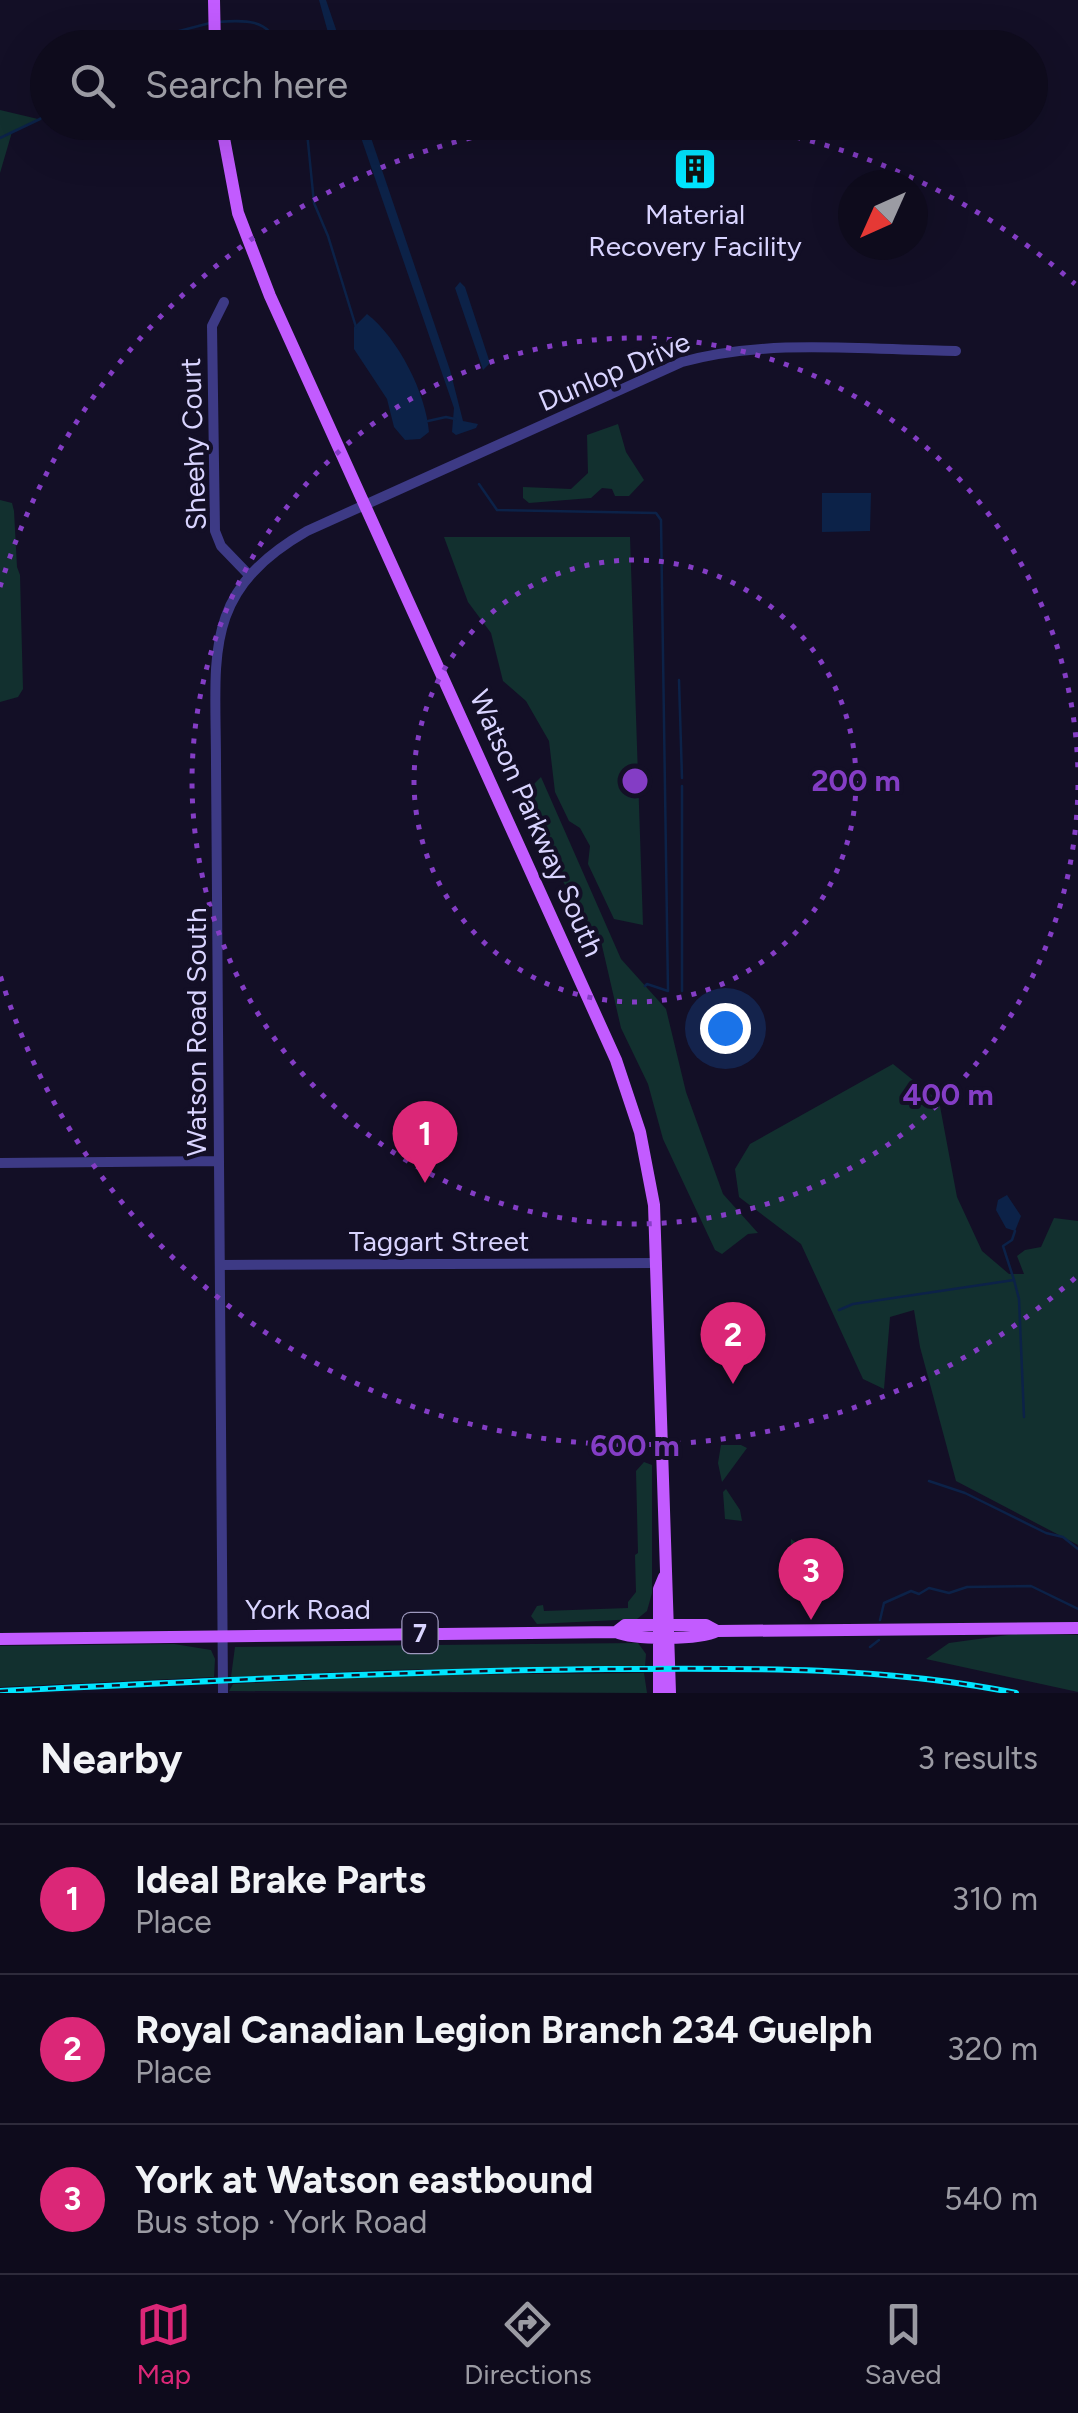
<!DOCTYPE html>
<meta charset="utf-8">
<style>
:root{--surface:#0e0b1c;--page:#1c1929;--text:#f1f3f6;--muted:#9b9ba3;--line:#2e2b3b;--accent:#db2777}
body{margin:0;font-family:Figtree,sans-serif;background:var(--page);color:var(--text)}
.compass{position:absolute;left:838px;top:170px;width:90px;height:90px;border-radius:50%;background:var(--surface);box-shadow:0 10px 40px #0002;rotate:225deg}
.you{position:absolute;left:725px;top:1028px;width:35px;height:35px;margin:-25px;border:8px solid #fff;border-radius:50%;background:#1a73e8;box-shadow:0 0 0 15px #1a73e833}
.badge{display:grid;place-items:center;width:65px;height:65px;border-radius:50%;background:var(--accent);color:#fff;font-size:32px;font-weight:700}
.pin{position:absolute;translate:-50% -82px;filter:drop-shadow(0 2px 5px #0008)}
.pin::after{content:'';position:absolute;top:52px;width:35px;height:30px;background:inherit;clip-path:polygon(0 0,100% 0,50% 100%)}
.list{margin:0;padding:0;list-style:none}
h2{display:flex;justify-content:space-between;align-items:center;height:130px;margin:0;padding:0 40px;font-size:42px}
h2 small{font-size:32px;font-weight:400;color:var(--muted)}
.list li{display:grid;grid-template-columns:65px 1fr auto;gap:30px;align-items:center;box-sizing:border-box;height:150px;padding:0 40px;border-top:2px solid var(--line)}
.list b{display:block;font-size:38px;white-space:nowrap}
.list p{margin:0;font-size:32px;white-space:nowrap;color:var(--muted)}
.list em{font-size:32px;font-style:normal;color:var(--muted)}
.icon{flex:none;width:55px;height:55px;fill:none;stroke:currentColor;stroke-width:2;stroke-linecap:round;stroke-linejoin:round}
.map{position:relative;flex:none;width:1078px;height:1693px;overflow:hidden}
.search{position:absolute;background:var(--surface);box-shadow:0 10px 40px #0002;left:30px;right:30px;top:30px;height:110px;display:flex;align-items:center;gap:25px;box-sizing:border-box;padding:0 35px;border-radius:55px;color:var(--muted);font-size:38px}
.sheet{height:580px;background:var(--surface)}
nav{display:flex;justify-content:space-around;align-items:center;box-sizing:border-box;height:140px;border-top:2px solid var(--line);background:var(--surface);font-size:28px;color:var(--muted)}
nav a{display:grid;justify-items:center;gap:5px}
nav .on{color:var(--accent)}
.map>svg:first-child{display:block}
</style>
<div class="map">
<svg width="1078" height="1693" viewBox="0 0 1078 1693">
<rect width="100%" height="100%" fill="#130f26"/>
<path fill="#12302f" d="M0,110L38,119L12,132L0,173Z
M618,424L626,452L644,480L629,496H615L612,489L602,488L591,498L529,503L523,498V487L571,489L588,473L587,435Z
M0,500L12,503L14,511L17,567L20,575L23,689L18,697L0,702Z
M444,537H630L643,925L614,919L588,864L590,846L580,828L569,821L555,792L549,741L526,701L503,681L491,633L468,602Z
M541,777L621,959L666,1009L686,1092L723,1194L758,1233L748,1234L722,1254L715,1250L663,1139L648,1084L621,1028L600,937L587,926L519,799Z
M893,1064L939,1101L957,1197L982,1251L1009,1274H1024L1017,1256L1025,1250L1041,1247L1054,1218L1078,1221V1545L956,1481L920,1347L914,1310L890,1317L884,1389L863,1379L801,1244L739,1197L735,1169L750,1144Z
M721,1445H741L747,1448L722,1482L718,1463Z
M644,1462L652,1465V1593L647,1611L637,1619L537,1624L531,1616L537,1606L543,1605L544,1611L628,1608V1602L636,1592L635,1555L638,1553L636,1471Z
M726,1489L740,1510L742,1521L725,1519L723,1492Z
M791,1539L798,1544L814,1577L796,1589L791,1587Z
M1015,1634L1078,1635V1692L926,1659L949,1643Z
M638,1643L646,1654L645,1666L386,1670L231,1677L235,1647Z
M174,1644L211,1650L215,1659L214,1677L0,1687V1646Z
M644,1673L647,1693L229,1691L233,1684L413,1675Z"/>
<path fill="#0c2248" d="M319,0H326L342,47H332Z
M356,123H366L450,370L463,421L478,424L476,428L456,435L452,432L454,408Z
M460,282L465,287L490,363L483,370L455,288Z
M367,314C398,338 426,393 429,432L420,439L405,440L394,427L387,399L354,349V327Z
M822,493H871L870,531L822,532Z
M1007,1195L1021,1216L1015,1231L1006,1228L996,1210L998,1200Z"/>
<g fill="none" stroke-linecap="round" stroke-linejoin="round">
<path stroke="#0c2248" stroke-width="2.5" d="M217,22C244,20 269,18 279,48
M114,48L210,23
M306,122L314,203L328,236L356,327
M0,138L40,119L48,111
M428,421L446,417L455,419
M479,484L497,510L656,513L661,520L668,991L647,984L645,986
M679,680L682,778
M682,991V786
M1014,1280L1019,1299L1024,1417
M839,1310L853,1304L1014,1280L1003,1246L1012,1240L1015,1231
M929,1481L965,1493L1046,1533L1063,1537L1078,1549
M880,1620L884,1603L911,1591L919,1594L929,1588L949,1593L967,1587L1031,1586L1078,1609
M870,1647L879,1640"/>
<path stroke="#3d3a85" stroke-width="10" d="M224,302L212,326L215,531L221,546L248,574
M0,1163L219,1161
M220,1265L657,1263
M223,1693L216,764C216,655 201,592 307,531L682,362C769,338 866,350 956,351"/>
<path stroke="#c25bff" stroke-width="12" d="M214,0L215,48
M221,122L238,213L270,296L616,1060L640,1132L654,1205L670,1693
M616,1632L625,1625H706L717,1631
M0,1639L616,1632C634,1640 700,1640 717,1631L1078,1628
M659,1693V1589L664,1577"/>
<g stroke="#00e5ff" stroke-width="6">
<path id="rail" d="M0,1691C202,1681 404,1671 607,1669C745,1668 880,1666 1016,1693"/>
</g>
<use href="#rail" stroke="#130f26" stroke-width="2.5" stroke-dasharray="8" stroke-linecap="butt"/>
</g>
<g fill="none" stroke="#843dc5" stroke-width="5" stroke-dasharray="5 10">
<circle cx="635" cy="781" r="221"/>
<path d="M1078 785A443 443 0 1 1 1078 777"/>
<path d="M1075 1278A664 664 0 0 1 0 975M0 587A664 664 0 0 1 548 123M722 123A664 664 0 0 1 1075 284"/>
</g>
<defs>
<g id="building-square" transform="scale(2.25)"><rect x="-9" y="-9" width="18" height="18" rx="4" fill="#00e5ff" stroke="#130f26"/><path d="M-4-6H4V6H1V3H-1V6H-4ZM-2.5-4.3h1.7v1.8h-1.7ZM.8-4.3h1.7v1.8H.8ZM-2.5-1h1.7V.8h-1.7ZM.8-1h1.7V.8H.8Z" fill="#111"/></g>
</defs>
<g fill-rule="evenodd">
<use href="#building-square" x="695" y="169"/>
</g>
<g text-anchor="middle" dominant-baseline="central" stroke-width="8" stroke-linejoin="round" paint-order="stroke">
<rect fill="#130f26" stroke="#9e99be" stroke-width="2.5" x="402.5" y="1613" width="35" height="40" rx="8"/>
<g font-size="25" font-weight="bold" fill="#d9d4ff">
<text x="420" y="1633">7</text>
</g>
<g font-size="28" fill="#d9d4ff" stroke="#130f26">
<text x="695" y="214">Material<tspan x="695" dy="32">Recovery Facility</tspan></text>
</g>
<g font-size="28" fill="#d9d4ff" stroke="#130f26">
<text transform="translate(614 371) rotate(-23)">Dunlop Drive</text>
<text transform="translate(193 444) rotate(-92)">Sheehy Court</text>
<text transform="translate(537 823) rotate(66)">Watson Parkway South</text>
<text transform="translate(196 1032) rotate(-90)">Watson Road South</text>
<text x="439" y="1241">Taggart Street</text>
<text x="308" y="1609">York Road</text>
</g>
</g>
<circle cx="635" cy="781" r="15" fill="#843dc5" stroke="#130f26" stroke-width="5"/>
<g font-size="30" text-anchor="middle" font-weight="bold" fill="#843dc5" stroke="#130f26" stroke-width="8" stroke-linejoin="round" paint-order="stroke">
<text x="856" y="791">200 m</text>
<text x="948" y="1105">400 m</text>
<text x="635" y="1456">600 m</text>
</g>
</svg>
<svg class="compass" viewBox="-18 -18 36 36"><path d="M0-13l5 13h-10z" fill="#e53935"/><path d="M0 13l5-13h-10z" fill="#9b9ba3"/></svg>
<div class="you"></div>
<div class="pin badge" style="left:425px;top:1183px">1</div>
<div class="pin badge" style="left:733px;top:1384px">2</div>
<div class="pin badge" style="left:811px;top:1620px">3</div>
<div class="search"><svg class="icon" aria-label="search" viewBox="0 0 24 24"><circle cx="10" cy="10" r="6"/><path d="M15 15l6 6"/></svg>Search here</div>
</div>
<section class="sheet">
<h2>Nearby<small>3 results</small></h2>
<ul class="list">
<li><span class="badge">1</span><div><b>Ideal Brake Parts</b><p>Place</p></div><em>310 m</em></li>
<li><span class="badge">2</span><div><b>Royal Canadian Legion Branch 234 Guelph</b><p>Place</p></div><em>320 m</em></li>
<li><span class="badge">3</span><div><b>York at Watson eastbound</b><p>Bus stop · York Road</p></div><em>540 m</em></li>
</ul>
</section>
<nav>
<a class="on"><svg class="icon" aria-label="map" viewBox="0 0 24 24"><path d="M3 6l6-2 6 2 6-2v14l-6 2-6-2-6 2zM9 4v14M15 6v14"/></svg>Map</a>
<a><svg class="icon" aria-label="directions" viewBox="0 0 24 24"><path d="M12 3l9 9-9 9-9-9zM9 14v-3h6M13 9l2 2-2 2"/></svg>Directions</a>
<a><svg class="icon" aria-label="saved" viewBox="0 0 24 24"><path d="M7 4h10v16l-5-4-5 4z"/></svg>Saved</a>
</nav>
